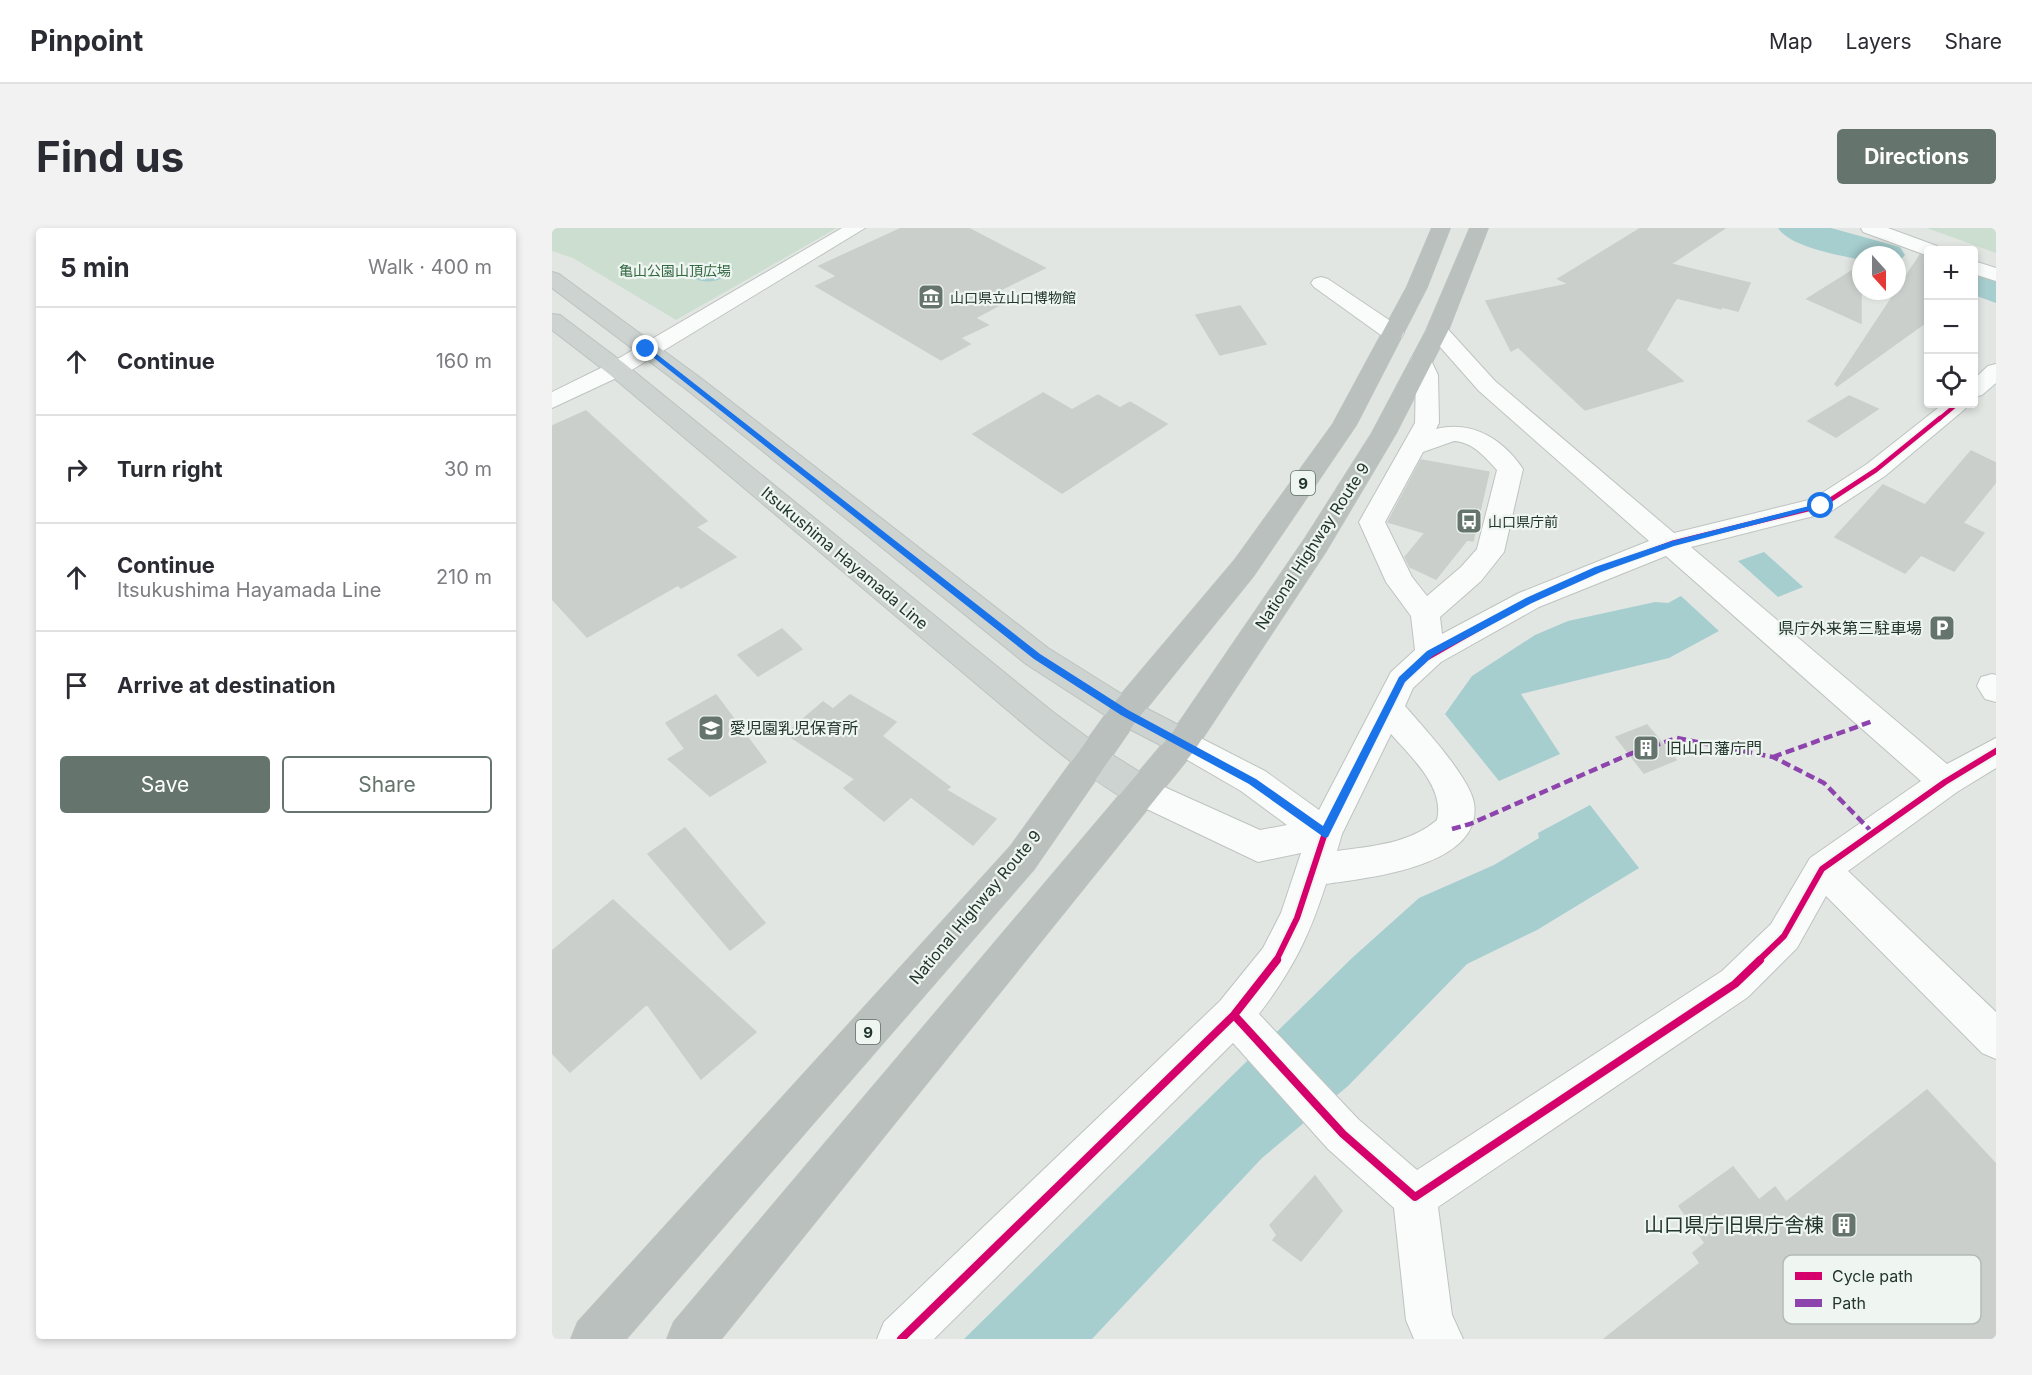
<!DOCTYPE html>
<meta charset="utf-8">
<style>
:root{--surface:#fff;--page:#f2f2f3;--text:#2b2b33;--muted:#7c7c81;--line:#e1e1e2;--accent:#65746d}
body{margin:0;font-family:Inter,"Noto Sans JP",sans-serif;background:var(--page);color:var(--text)}
.controls{position:absolute;right:18px;top:18px;display:grid;overflow:hidden;border-radius:6px;box-shadow:0 3px 9px #0003}
.controls button{width:54px;height:54px;display:grid;place-items:center;padding:0;border:0;border-bottom:2px solid var(--line);background:var(--surface);color:var(--text);font:30px sans-serif}
.compass{position:absolute;left:1300px;top:18px;width:54px;height:54px;border-radius:50%;background:var(--surface);box-shadow:0 3px 9px #0003;rotate:159deg}
.stop{position:absolute;width:18px;height:18px;margin:-14px;border:4px solid #1a73e8;border-radius:50%;background:#fff}
.stop.end{background:#1a73e8;border-color:#fff;box-shadow:0 2px 6px #0008}
.list{margin:0;padding:0;list-style:none}
h2{display:flex;justify-content:space-between;align-items:center;height:78px;margin:0;padding:0 24px;font-size:26px}
h2 small{font-size:20px;font-weight:400;color:var(--muted)}
.list li{display:grid;grid-template-columns:39px 1fr auto;gap:18px;align-items:center;box-sizing:border-box;height:108px;padding:0 24px;border-top:2px solid var(--line)}
.list b{display:block;font-size:22px;white-space:nowrap}
.list p{margin:0;font-size:20px;white-space:nowrap;color:var(--muted)}
.list em{font-size:20px;font-style:normal;color:var(--muted)}
.actions{display:flex;gap:12px;padding:18px 24px}
.actions a{flex:1;padding:14px 0;border:2px solid var(--accent);border-radius:6px;text-align:center;font-size:21px;color:var(--accent)}
.actions .main{background:var(--accent);color:#fff}
.icon{flex:none;width:33px;height:33px;fill:none;stroke:currentColor;stroke-width:2;stroke-linecap:round;stroke-linejoin:round}
.map{position:relative;flex:none;width:1444px;height:1111px;overflow:hidden;border-radius:6px}
header{display:flex;align-items:center;gap:36px;box-sizing:border-box;height:84px;padding:0 30px;background:var(--surface);border-bottom:2px solid var(--line)}
header strong{font-size:28px}
nav{display:flex;gap:33px;margin-inline-start:auto;font-size:21px}
.intro{display:flex;align-items:center;justify-content:space-between;box-sizing:border-box;height:144px;padding:0 36px}
h1{margin:0;font-size:42px}
.button{padding:15px 27px;border-radius:6px;background:var(--accent);color:#fff;font-size:21px;font-weight:700}
main{display:flex;gap:36px;padding:0 36px}
aside{flex:1;background:var(--surface);border-radius:6px;box-shadow:0 3px 9px #0003}
.map>svg:first-child{display:block}
</style>
<header>
<strong>Pinpoint</strong>
<nav><a>Map</a><a>Layers</a><a>Share</a></nav>
</header>
<div class="intro"><h1>Find us</h1><a class="button">Directions</a></div>
<main>
<aside>
<h2>5 min<small>Walk · 400 m</small></h2>
<ul class="list">
<li><svg class="icon" aria-label="ahead" viewBox="0 0 24 24"><path d="M12 20V5M6 11l6-6 6 6"/></svg><div><b>Continue</b></div><em>160 m</em></li>
<li><svg class="icon" aria-label="right" viewBox="0 0 24 24"><path d="M7 20v-9h11M14 6l5 5-5 5"/></svg><div><b>Turn right</b></div><em>30 m</em></li>
<li><svg class="icon" aria-label="ahead" viewBox="0 0 24 24"><path d="M12 20V5M6 11l6-6 6 6"/></svg><div><b>Continue</b><p>Itsukushima Hayamada Line</p></div><em>210 m</em></li>
<li><svg class="icon" aria-label="arrive" viewBox="0 0 24 24"><path d="M6 21V4h12l-3 4 3 4H6"/></svg><div><b>Arrive at destination</b></div></li>
</ul>
<div class="actions"><a class="main">Save</a><a>Share</a></div>
</aside>
<div class="map">
<svg width="1444" height="1111" viewBox="0 0 1444 1111">
<rect width="100%" height="100%" fill="#e1e6e3"/>
<path fill="#ccdecf" d="M0,0H285L124,92L21,30L0,23Z
M1375,0H1444V25Z"/>
<path fill="#a6cecf" d="M172,35L180,38L181,42C172,53 154,57 142,50L144,42L157,36Z
M1212,324L1251,359L1226,369L1186,333Z
M1129,368L1167,403L1117,430L969,466L1008,526L947,553L893,486L920,448L983,407L1016,393L1103,374L1116,375Z
M1038,577L1087,640L985,702L915,736L796,858L710,930L540,1111H412L800,730L867,670L942,637L987,610L986,605Z"/>
<g fill="none" stroke-linecap="round" stroke-linejoin="round">
<path fill="#a6cecf" fill-rule="evenodd" d="M1226,0H1279L1348,19L1353,27L1345,36V27H1309V32C1287,27 1238,19 1226,0Z
M1422,40L1444,48V75L1422,67Z"/>
</g>
<path fill="#cacfcc" stroke="#cacfcc" stroke-width="1.5" d="M350,0H416L493,40L442,65L455,73L423,90L436,97L408,110L418,116L389,132L264,58L285,48L267,38Z
M1089,0H1173L1119,36L1198,55L1186,83L1170,79L1169,81L1125,70L1122,74L1094,122L1131,153L1033,182L966,119L959,123L934,73L1017,56L1006,51Z
M1368,27L1377,29V92L1285,158L1283,156Z
M1309,37V95L1255,71Z
M688,78L714,116L668,127L644,87Z
M491,165L520,182L546,167L568,180L578,174L615,196L510,265L421,206Z
M1297,168L1326,181L1284,209L1256,193Z
M34,183L155,293L144,299L184,329L129,360L126,357L35,409L0,371V198Z
M1419,223L1444,235V254L1411,295L1432,305L1402,343L1369,327L1353,345L1283,309L1331,257L1373,277Z
M869,232L937,244L921,313L915,312L884,351L858,339L853,329L873,305L836,294Z
M230,401L250,421L206,448L186,427Z
M164,467L214,534L158,568L116,531L133,521L114,495Z
M298,467L344,494L330,508L398,559L394,562L444,591L421,617L359,569L332,593L292,560L303,551L234,506L271,474L281,481Z
M1095,497L1124,532L1092,545L1064,509Z
M133,600L213,695L178,722L96,626Z
M61,672L204,804L149,851L95,776L18,844L0,825V723Z
M1375,862L1444,936V1111H1052L1148,1035L1141,1025L1153,1015L1127,978L1181,939L1207,972L1223,959L1234,974Z
M763,948L790,983L749,1033L721,1012L725,1007L718,997Z"/>
<g fill="none" stroke-linecap="round" stroke-linejoin="round">
<g stroke="#bec3c0" stroke-width="2">
<path id="minor" d="M290,0H313L73,146L0,180V164L57,136Z
M1309,0H1336L1385,18L1388,22H1376V27L1371,26L1311,4Z
M1422,33L1444,40V53L1422,46Z
M769,49L776,51L849,100L852,105L849,110H833L762,59L759,55L762,51Z
M885,97L893,98L943,153L1122,305L1261,271L1315,236L1391,176H1416L1413,181L1333,248L1278,284L1139,319L1395,536L1444,510V540L1405,564L1296,643L1444,784V831L1430,825L1274,668L1245,720L1196,769L886,979L900,1087L911,1111H862L854,1092L842,980L776,921L681,815L382,1111H325L332,1094L668,773L711,720L729,685L749,625L706,634L578,573L573,563L578,553L590,549L708,602L735,597L689,563L620,523L615,514L620,505L631,501L713,543L767,582L839,444L863,422L859,388L834,354L807,294L863,195L864,147L858,133L861,128H877L886,147L887,195L884,201C920,192 951,211 971,241L952,324L929,353L888,389L890,406L967,365L1097,313L927,163L874,103L877,98ZM902,213C921,214 933,229 945,242L925,321L909,339L875,368L860,349L833,294L871,224ZM1114,328L1369,553L1258,630L1219,696L1170,743L865,942L806,891L707,786C741,741 757,709 774,656C815,650 932,639 922,575C917,548 871,499 853,478L861,460L889,434L987,379ZM839,506C859,529 893,559 885,592C857,616 820,618 785,623L790,606Z
M1444,136V155L1430,167L1422,169V151L1436,138Z
M1440,446L1444,447V474L1433,471L1425,458L1429,449Z"/>
</g>
<g stroke="#bcc3bf" stroke-width="2">
<path id="major" d="M0,44L7,46L150,151L496,420L584,475L642,505L647,514L642,523L631,527L620,523L562,493L474,436L134,161L0,60Z
M0,86L8,87L73,136L501,484L551,521L602,553L607,563L602,573C598,575 593,577 588,577C567,574 499,518 479,502L57,146L0,102Z"/>
</g>
<g stroke="#bcc3bf" stroke-width="2">
<path id="highway" d="M880,0H898L875,59L804,197L702,347L584,493L482,641L74,1111H19L26,1094L458,619L562,475L682,333L781,196L855,59Z
M918,0H936L896,103L844,205L774,323L642,523L169,1111H115L122,1094L620,505L754,309L820,205L874,103Z"/>
</g>
<use href="#minor" fill="#fafbfb" fill-rule="evenodd"/>
<use href="#major" fill="#cdd3d0" fill-rule="evenodd"/>
<use href="#highway" fill="#bac0be" fill-rule="evenodd"/>
<path stroke="#8e44ad" stroke-width="4.5" stroke-dasharray="9 4.5" stroke-linecap="butt" d="M1221,529L1321,493
M900,601L918,596L1078,526L1125,510L1221,529L1272,555L1320,604"/>
<g stroke="#eff5f1" stroke-width="6">
<path id="cycleway-far3" d="M1386,192L1405,176"/>
</g>
<g stroke="#eff5f1" stroke-width="8">
<path id="cycleway-far2" d="M872,432L977,372L1046,342L1120,315L1269,278L1324,242L1388,190"/>
</g>
<g stroke="#eff5f1" stroke-width="10">
<path id="cycleway-far1" d="M724,733L745,690L773,605L850,452L874,430
M1206,733L1232,708L1270,641L1393,554L1444,523"/>
</g>
<g stroke="#eff5f1" stroke-width="11">
<path id="cycleway" d="M682,787L791,906L863,969L1183,756L1208,732
M349,1111L682,787L725,732"/>
</g>
<use href="#cycleway-far3" stroke="#d6006c" stroke-width="4"/>
<use href="#cycleway-far2" stroke="#d6006c" stroke-width="4.5"/>
<use href="#cycleway-far1" stroke="#d6006c" stroke-width="6"/>
<use href="#cycleway" stroke="#d6006c" stroke-width="8"/>
</g>
<path fill="#1a73e8" d="M92,120H97L488,426L576,482L704,551L771,598L847,449L875,423L974,370L1043,339L1120,313L1269,275L1273,278L1122,318L1049,344L980,375L881,428L853,454L776,609L773,610L697,556L569,487L482,431L92,122Z"/>
<defs>
<g id="museum-square" transform="scale(1.35)"><rect x="-9" y="-9" width="18" height="18" rx="4" fill="#65746d" stroke="#eff5f1"/><path d="M0-6L6-3V-2H-6V-3ZM-5-1h2V3h-2ZM-1-1h2V3h-2ZM3-1h2V3H3ZM-6 4H6V6H-6Z" fill="#fff"/></g>
<g id="bus-square" transform="scale(1.35)"><rect x="-9" y="-9" width="18" height="18" rx="4" fill="#65746d" stroke="#eff5f1"/><path d="M-5-6H5V4H4V6H2V4H-2V6H-4V4H-5ZM-3.5-4V0h7V-4ZM-3.5 1.2v1.5H-2V1.2ZM2 1.2v1.5H3.5V1.2Z" fill="#fff"/></g>
<g id="parking-square" transform="scale(1.35)"><rect x="-9" y="-9" width="18" height="18" rx="4" fill="#65746d" stroke="#eff5f1"/><path d="M-3.5-5.5H1a3.5 3.5 0 0 1 0 7H-1V5.5H-3.5ZM-1-3.4V-.6H.8a1.4 1.4 0 0 0 0-2.8Z" fill="#fff"/></g>
<g id="school-square" transform="scale(1.35)"><rect x="-9" y="-9" width="18" height="18" rx="4" fill="#65746d" stroke="#eff5f1"/><path d="M0-5L7-2L0 1L-7-2ZM-4 1L0 2.5L4 1V4Q0 6-4 4Z" fill="#fff"/></g>
<g id="building-square" transform="scale(1.35)"><rect x="-9" y="-9" width="18" height="18" rx="4" fill="#65746d" stroke="#eff5f1"/><path d="M-4-6H4V6H1V3H-1V6H-4ZM-2.5-4.3h1.7v1.8h-1.7ZM.8-4.3h1.7v1.8H.8ZM-2.5-1h1.7V.8h-1.7ZM.8-1h1.7V.8H.8Z" fill="#fff"/></g>
</defs>
<g fill-rule="evenodd">
<use href="#museum-square" x="379" y="69"/>
<use href="#bus-square" x="917" y="293"/>
<use href="#parking-square" x="1390" y="400"/>
<use href="#school-square" x="159" y="500"/>
<use href="#building-square" x="1094" y="520"/>
<use href="#building-square" x="1292" y="997"/>
</g>
<g text-anchor="middle" dominant-baseline="central" stroke-width="4.5" stroke-linejoin="round" paint-order="stroke">
<g font-size="14" fill="#326741" stroke="#eff5f1">
<text x="123" y="42">亀山公園山頂広場</text>
</g>
<g font-size="14" fill="#22362e" stroke="#eff5f1" text-anchor="start">
<text x="398" y="69">山口県立山口博物館</text>
<text x="936" y="293">山口県庁前</text>
</g>
<g fill="#eff5f1" stroke="#606f68" stroke-width="1.5">
<rect x="739" y="243" width="24" height="24" rx="4.5"/>
<rect x="304" y="792" width="24" height="24" rx="4.5"/>
</g>
<g font-size="15" font-weight="bold" fill="#22362e">
<text x="751" y="255">9</text>
<text x="316" y="804">9</text>
</g>
<g font-size="16" fill="#22362e" stroke="#eff5f1">
<text transform="translate(760 318) rotate(-57)">National Highway Route 9</text>
<text transform="translate(293 330) rotate(40)">Itsukushima Hayamada Line</text>
<text transform="translate(423 679) rotate(-50)">National Highway Route 9</text>
</g>
<g font-size="16" fill="#22362e" stroke="#eff5f1" text-anchor="start">
<text x="1370" y="400" text-anchor="end">県庁外来第三駐車場</text>
<text x="178" y="500">愛児園乳児保育所</text>
<text x="1114" y="520">旧山口藩庁門</text>
</g>
<g font-size="20" fill="#22362e" stroke="#eff5f1" text-anchor="end">
<text x="1272" y="997">山口県庁旧県庁舎棟</text>
</g>
</g>
<rect x="1231" y="1027" width="198" height="69" rx="9" fill="#eff5f1" stroke="#b2bcb6" stroke-width="1.5"/>
<rect x="1243" y="1044" width="27" height="8" fill="#d6006c"/>
<rect x="1243" y="1071" width="27" height="8" fill="#8e44ad"/>
<g font-size="16" fill="#22362e">
<text x="1280" y="1054">Cycle path</text>
<text x="1280" y="1081">Path</text>
</g>
</svg>
<div class="controls">
<button>+</button>
<button>−</button>
<button><svg class="icon" aria-label="locate" viewBox="0 0 24 24"><circle cx="12" cy="12" r="6"/><path d="M12 2v4M12 18v4M2 12h4M18 12h4"/></svg></button>
</div>
<svg class="compass" viewBox="-18 -18 36 36"><path d="M0-13l5 13h-10z" fill="#e53935"/><path d="M0 13l5-13h-10z" fill="#7c7c81"/></svg>
<div class="stop" style="left:1269px;top:278px"></div>
<div class="stop end" style="left:94px;top:121px"></div>
</div>
</main>
